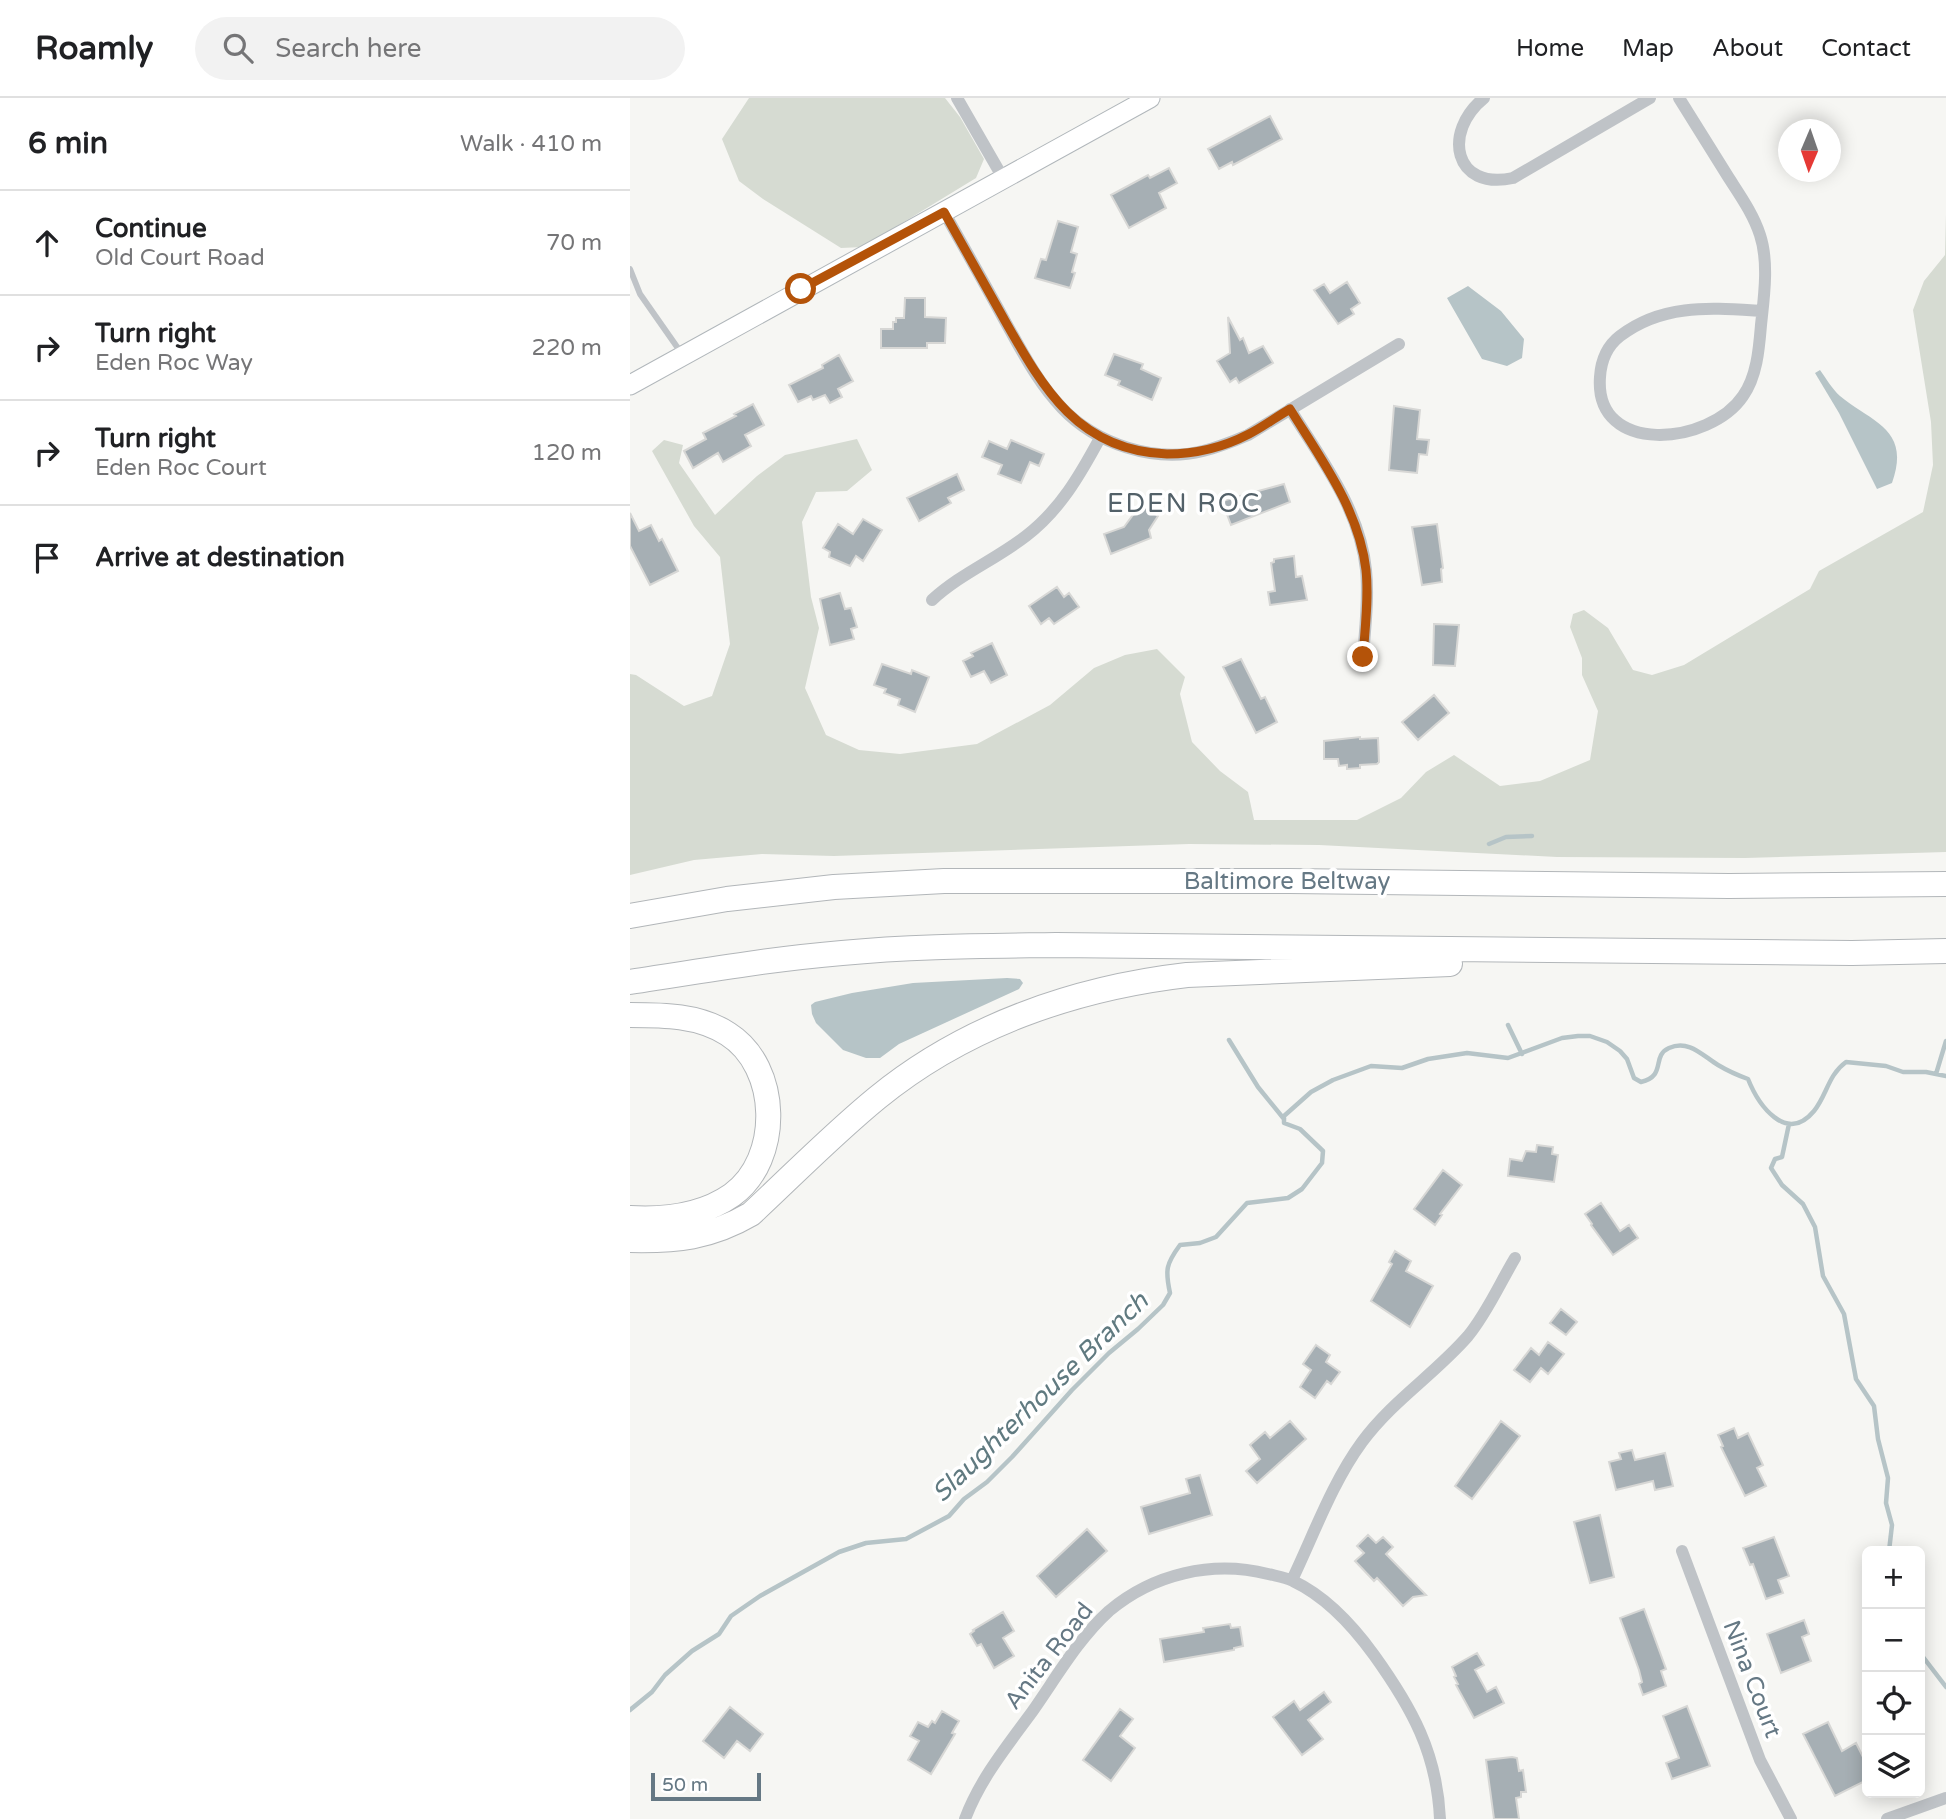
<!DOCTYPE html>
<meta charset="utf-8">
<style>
:root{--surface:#fff;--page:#f2f2f2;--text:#202124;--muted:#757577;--line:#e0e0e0}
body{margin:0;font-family:"Varela Round",sans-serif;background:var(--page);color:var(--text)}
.controls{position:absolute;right:21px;bottom:21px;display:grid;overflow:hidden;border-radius:10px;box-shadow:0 4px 18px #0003}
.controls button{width:63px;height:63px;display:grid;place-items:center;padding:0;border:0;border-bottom:2px solid var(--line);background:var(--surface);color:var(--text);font:35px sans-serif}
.compass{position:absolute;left:1148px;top:21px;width:63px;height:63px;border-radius:50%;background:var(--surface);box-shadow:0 4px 18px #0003;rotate:182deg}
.scale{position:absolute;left:21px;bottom:18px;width:110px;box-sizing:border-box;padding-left:7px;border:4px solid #657884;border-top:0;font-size:19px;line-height:24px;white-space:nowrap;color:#657884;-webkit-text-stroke:5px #fff;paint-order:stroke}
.stop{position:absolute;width:21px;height:21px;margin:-16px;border:5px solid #b45309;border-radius:50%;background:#fff}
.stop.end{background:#b45309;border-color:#fff;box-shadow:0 2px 7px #0008}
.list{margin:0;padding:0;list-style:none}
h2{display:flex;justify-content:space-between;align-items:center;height:91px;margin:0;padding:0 28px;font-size:30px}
h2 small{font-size:23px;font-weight:400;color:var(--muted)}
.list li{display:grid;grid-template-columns:46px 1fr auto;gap:21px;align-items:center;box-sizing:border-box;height:105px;padding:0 28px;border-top:2px solid var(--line)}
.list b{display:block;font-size:26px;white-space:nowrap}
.list p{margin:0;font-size:23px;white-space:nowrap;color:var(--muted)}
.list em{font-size:23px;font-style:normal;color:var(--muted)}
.icon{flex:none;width:38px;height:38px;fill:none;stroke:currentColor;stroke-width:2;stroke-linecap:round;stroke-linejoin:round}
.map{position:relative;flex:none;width:1316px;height:1721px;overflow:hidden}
header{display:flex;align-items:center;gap:42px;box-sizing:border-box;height:98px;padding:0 35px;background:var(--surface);border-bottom:2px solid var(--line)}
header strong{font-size:33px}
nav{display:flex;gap:38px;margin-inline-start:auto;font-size:24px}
.search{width:490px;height:63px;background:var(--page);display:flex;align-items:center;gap:18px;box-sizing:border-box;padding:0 24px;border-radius:38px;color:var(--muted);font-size:26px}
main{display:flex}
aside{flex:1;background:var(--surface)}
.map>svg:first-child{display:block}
</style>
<header>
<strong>Roamly</strong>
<div class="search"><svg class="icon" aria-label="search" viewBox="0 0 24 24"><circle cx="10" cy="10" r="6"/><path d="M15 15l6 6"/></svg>Search here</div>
<nav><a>Home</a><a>Map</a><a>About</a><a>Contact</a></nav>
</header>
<main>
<aside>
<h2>6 min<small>Walk · 410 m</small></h2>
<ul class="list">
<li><svg class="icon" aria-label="ahead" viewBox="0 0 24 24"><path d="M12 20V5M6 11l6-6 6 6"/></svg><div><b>Continue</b><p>Old Court Road</p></div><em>70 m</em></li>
<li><svg class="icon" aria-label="right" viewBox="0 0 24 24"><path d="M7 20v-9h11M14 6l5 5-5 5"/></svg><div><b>Turn right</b><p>Eden Roc Way</p></div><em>220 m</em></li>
<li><svg class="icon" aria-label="right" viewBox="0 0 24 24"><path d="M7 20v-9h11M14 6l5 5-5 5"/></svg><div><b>Turn right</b><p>Eden Roc Court</p></div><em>120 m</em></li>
<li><svg class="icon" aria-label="arrive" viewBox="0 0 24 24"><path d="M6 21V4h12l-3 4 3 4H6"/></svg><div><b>Arrive at destination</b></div></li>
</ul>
</aside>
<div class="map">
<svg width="1316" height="1721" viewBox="0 0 1316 1721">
<rect width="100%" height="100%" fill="#f6f6f3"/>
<path fill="#d6dbd2" d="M119,0H315L330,19L354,61L346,80L233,149L211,150L133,101L109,83L92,41Z
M1316,116V754L1115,760L927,759L689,747L559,746L204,758L132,756L64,762L0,777V576L6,577L54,608L82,598L100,546L90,459L64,428L22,353L34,342L53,347L49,365L85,417L127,378L155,357L227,341L242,372L217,393L186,394L172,424L181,499L189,530L175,590L196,637L229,652L270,656L347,646L420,607L464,570L495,557L527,551L555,579L550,596L562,644L590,673L618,694L624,722H727L771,700L796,674L824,657L870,688L910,683L960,662L968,613L952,577V560L940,529L943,516L954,512L978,530L1003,572L1022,577L1054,567L1180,491L1189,473L1293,414L1303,367L1301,324L1283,212L1294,183L1315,157Z"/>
<path fill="#b6c4c7" d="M838,188L871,213L894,241L892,260L877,268L852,261L817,200Z
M1190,272C1196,280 1202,291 1210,298C1243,325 1281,331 1262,385L1247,391L1209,315L1185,275Z
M377,880L390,881L393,885L389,891L269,946L250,960H236L213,952L186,925L182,916L181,907L185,904L222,895L283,885Z"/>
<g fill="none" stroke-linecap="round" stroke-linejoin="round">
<path stroke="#b6c4c7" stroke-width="4.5" d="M859,746L876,739L902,738
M878,927L892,956
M599,942L628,989L654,1021
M1306,976L1316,943
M1159,1026L1152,1059L1145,1061L1141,1070L1152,1087L1173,1106L1185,1129L1193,1178L1214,1216L1226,1281L1244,1308L1248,1341L1258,1380L1256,1405L1262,1427L1259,1453
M1290,1555L1316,1589
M0,1612L22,1594L35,1577L62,1553L89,1536L101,1518L130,1498L209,1454L236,1445L276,1441L319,1418L334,1401L357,1384L382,1359L442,1292L479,1255L508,1231L533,1207L540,1195C535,1172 536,1166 550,1147L570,1145L586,1139L617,1105L658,1100L672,1091L692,1065L693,1053L670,1031L654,1025V1018L681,994L703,982L741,968L772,970L798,961L837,955L878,960L932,940L948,938H960L977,944L990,953L997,961L1004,980L1011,984C1037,978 1021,958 1039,950C1059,941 1073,958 1088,967C1098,973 1107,977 1118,981C1128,1006 1156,1047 1184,1013C1197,997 1198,977 1216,964L1256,968L1273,974H1296L1316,978"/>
</g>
<path fill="#a6afb4" stroke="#d7d7d5" stroke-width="2" d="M640,18L652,41L603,67L602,64L589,71L578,51Z
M539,70L547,85L529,95L536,110L499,130L481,97L518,77L520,80Z
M428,123L448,129L441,154L447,156L442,174L445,175L440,190L405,180L411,161L416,162Z
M717,184L730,205L721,211L724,216L708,226L684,192L694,186L700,195Z
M275,200H295V219L316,220L315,245H297V250H251V231H263V224H266V220H274Z
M598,219L610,242L613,240L619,255L633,248L643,265L609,285L606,280L600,284L587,263L600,255Z
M484,256L513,266L511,271L531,280L522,302L488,287L490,283L475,277Z
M209,257L223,283L208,291L212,299L200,305L195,297L183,302L181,298L168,304L159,287L193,270L192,267Z
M123,306L134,327L115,337L121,348L93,364L88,355L63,370L54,353L76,341L73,335L106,318L104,316Z
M764,308L790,312L787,341L799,342L797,357L789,356L787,375L759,372Z
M381,342L414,356L409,368L400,364L391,385L368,376L372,367L352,359L359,343L377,351Z
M327,376L334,392L318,400L321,405L289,423L277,400Z
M654,386L660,404L601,427L592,403Z
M511,406L528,418L519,432L521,440L481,456L474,436L494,429Z
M0,415L9,433L21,427L29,443L32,441L48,473L20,487L0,448Z
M233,421L252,432L233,463L226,458L220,468L199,459L200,454L193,450L208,426L223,436Z
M807,426L813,470L811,471L812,484L792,487L782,429Z
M664,458L666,479L672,478L677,502L640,507L638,494L645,493L641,465L644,464V461Z
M427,489L434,499L439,495L449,509L424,526L419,520L411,526L399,508Z
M210,495L215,511L221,510L227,529L221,531L224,541L200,547L190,501Z
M804,526L829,527L825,568L803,567Z
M362,545L377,577L361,585L354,573L341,579L333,563L343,558L341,555Z
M611,561L631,601L635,599L647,624L626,635L593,569Z
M252,566L281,576L282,572L299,579L285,614L268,607L270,601L254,595L256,591L244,587Z
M804,597L819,615L788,642L772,624Z
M730,639V641L748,640L749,664L747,666L730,667V670L717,671V667L709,668L708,661H694V643Z
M907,1047L923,1049L922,1056L928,1057L924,1084L878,1078L880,1061L892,1063L896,1053L906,1054Z
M813,1072L832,1087L810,1116L812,1117L805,1127L784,1111Z
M971,1105L990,1133L999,1127L1008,1140L983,1157L961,1127L962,1126L955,1116Z
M765,1153L781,1163L776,1173L803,1188L780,1229L741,1203L762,1166L759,1164Z
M931,1211L947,1224L936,1237L920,1225Z
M918,1244L934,1256L918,1276L911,1270L900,1284L884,1272L901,1250L909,1257Z
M686,1247L700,1257L696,1264L710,1274L701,1286L697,1283L685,1300L670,1289L681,1272L673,1266Z
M660,1323L676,1341L627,1385L616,1373L630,1361L620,1347L635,1334L640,1340Z
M871,1323L890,1338L842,1401L825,1388Z
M1104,1330L1108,1340L1118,1335L1133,1367L1127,1370L1136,1388L1115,1398L1091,1349L1093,1348L1088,1337Z
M1002,1352L1005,1362L1035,1355L1043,1388L1025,1392L1023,1383L986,1392L979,1364L991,1361L989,1355Z
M570,1377L582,1417L519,1436L511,1409L560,1395L556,1381Z
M970,1417L984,1479L960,1485L944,1424Z
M457,1431L477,1453L426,1499L407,1478Z
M738,1437L746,1445L753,1439L763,1449L756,1456L796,1497L783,1499L773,1508L747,1480L744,1483L725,1463L734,1455L727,1448Z
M1144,1439L1159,1478L1148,1482L1153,1495L1136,1501L1123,1466L1120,1467L1113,1450Z
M1014,1511L1036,1571L1031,1573L1036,1588L1013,1597L1009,1586L1012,1584L1009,1572L990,1520Z
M373,1514L384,1533L373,1540L384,1558L364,1570L351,1546L347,1548L340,1536L344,1533L343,1532Z
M1174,1522L1179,1536L1172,1539L1181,1563L1151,1575L1137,1536Z
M600,1526L601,1530L610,1529L613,1548L604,1550V1552L534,1564L530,1541L574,1534L573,1530Z
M847,1555L854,1567L845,1572L857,1594L866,1589L874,1605L844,1620L826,1587L828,1586L824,1579L826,1578L822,1569Z
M694,1594L701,1604L678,1622L693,1641L672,1657L643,1619L664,1603L670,1612Z
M1057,1608L1080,1668L1042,1681L1036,1665L1049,1660L1033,1618Z
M100,1609L133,1636L120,1653L107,1643L94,1660L73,1643Z
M490,1611L503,1621L490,1638L505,1650L481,1683L453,1662Z
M312,1613L329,1623L322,1635L325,1636L301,1676L278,1662L289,1643L280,1638L288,1624L298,1629L302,1623L305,1625Z
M1198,1624L1212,1653L1226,1645L1237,1667V1682L1205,1698L1173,1636Z
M882,1659L887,1660L889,1673L893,1672L896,1694H891V1699L886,1700L889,1721H864L856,1662Z"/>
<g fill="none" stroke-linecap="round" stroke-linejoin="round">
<g stroke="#b1b7bb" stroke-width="21">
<path id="secondary" d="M0,287L520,0"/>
</g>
<g stroke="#b2b6b9" stroke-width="26">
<path id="highway" d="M0,818L97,801L204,789L314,783H660L1099,788L1316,786
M0,884C70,873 141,861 212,855C283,848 355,848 426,847L1222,855L1316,853
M0,917C33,917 69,917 98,936C150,969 152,1061 102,1097C72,1118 35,1122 0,1120
M0,1142C46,1143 80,1140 121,1116C163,1077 203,1036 247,1000C335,928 445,890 557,877L820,866"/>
</g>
<path stroke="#bfc3c7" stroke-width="6" d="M0,171L10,196L52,256"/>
<path stroke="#bfc3c7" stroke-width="12" d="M327,0L373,80
M854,0C812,34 824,93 883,80L1020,0
M1049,0C1065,26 1081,51 1097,77C1109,96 1123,115 1130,137C1139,164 1134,199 1131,227C1129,251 1127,278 1113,298C1080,347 964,359 970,279C971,263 977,248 990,238C1033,205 1082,210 1132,213
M314,114C335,151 356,188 376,225C393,255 408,285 432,310C466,346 524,365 573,353C589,349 604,343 618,337L769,246
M660,311C691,361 730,411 736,472C739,500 735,530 733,559
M302,502C330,476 365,462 396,438C430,412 450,377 470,340
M1052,1453L1130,1662L1161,1721
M662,1482C684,1436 702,1385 732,1344C762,1303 805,1276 838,1238C857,1215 870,1185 885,1160
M335,1721C350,1681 377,1648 402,1614C426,1580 448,1541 479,1513C523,1476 582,1462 638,1476C646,1478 655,1479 663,1483C697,1499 723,1528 744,1557C782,1610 807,1655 810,1721
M1257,1721L1316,1700"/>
<use href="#secondary" stroke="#fff" stroke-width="19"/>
<use href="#highway" stroke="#fff" stroke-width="24"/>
</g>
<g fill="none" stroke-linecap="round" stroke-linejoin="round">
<path stroke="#b45309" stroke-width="9" d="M171,191L314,114C334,150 354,185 374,221C413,290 448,353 537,356C565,356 594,349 619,336C633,329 646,319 660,311C691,361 729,412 736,472C739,500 735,530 733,559"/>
</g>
<g text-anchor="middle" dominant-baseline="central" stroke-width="7" stroke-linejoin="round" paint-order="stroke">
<g font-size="24" fill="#657884" stroke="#fff">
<text x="657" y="783">Baltimore Beltway</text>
<text transform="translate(419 1558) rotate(-52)">Anita Road</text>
<text transform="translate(1122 1581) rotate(69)">Nina Court</text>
</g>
<g font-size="26" letter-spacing="2" fill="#536169" stroke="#fff">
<text x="554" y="405">EDEN ROC</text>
</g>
<g font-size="26" font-style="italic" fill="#607a80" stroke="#fff">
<text transform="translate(410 1299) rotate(-44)">Slaughterhouse Branch</text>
</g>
</g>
</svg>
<div class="controls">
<button>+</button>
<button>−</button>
<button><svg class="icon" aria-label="locate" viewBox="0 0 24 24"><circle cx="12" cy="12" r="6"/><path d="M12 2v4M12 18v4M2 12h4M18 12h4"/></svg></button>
<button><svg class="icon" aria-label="layers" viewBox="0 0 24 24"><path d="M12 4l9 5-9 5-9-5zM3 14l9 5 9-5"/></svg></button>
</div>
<svg class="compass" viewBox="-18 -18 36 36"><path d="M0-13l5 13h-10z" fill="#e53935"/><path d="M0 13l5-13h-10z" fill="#757577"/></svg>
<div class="scale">50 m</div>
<div class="stop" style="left:171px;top:191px"></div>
<div class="stop end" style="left:733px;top:559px"></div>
</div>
</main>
